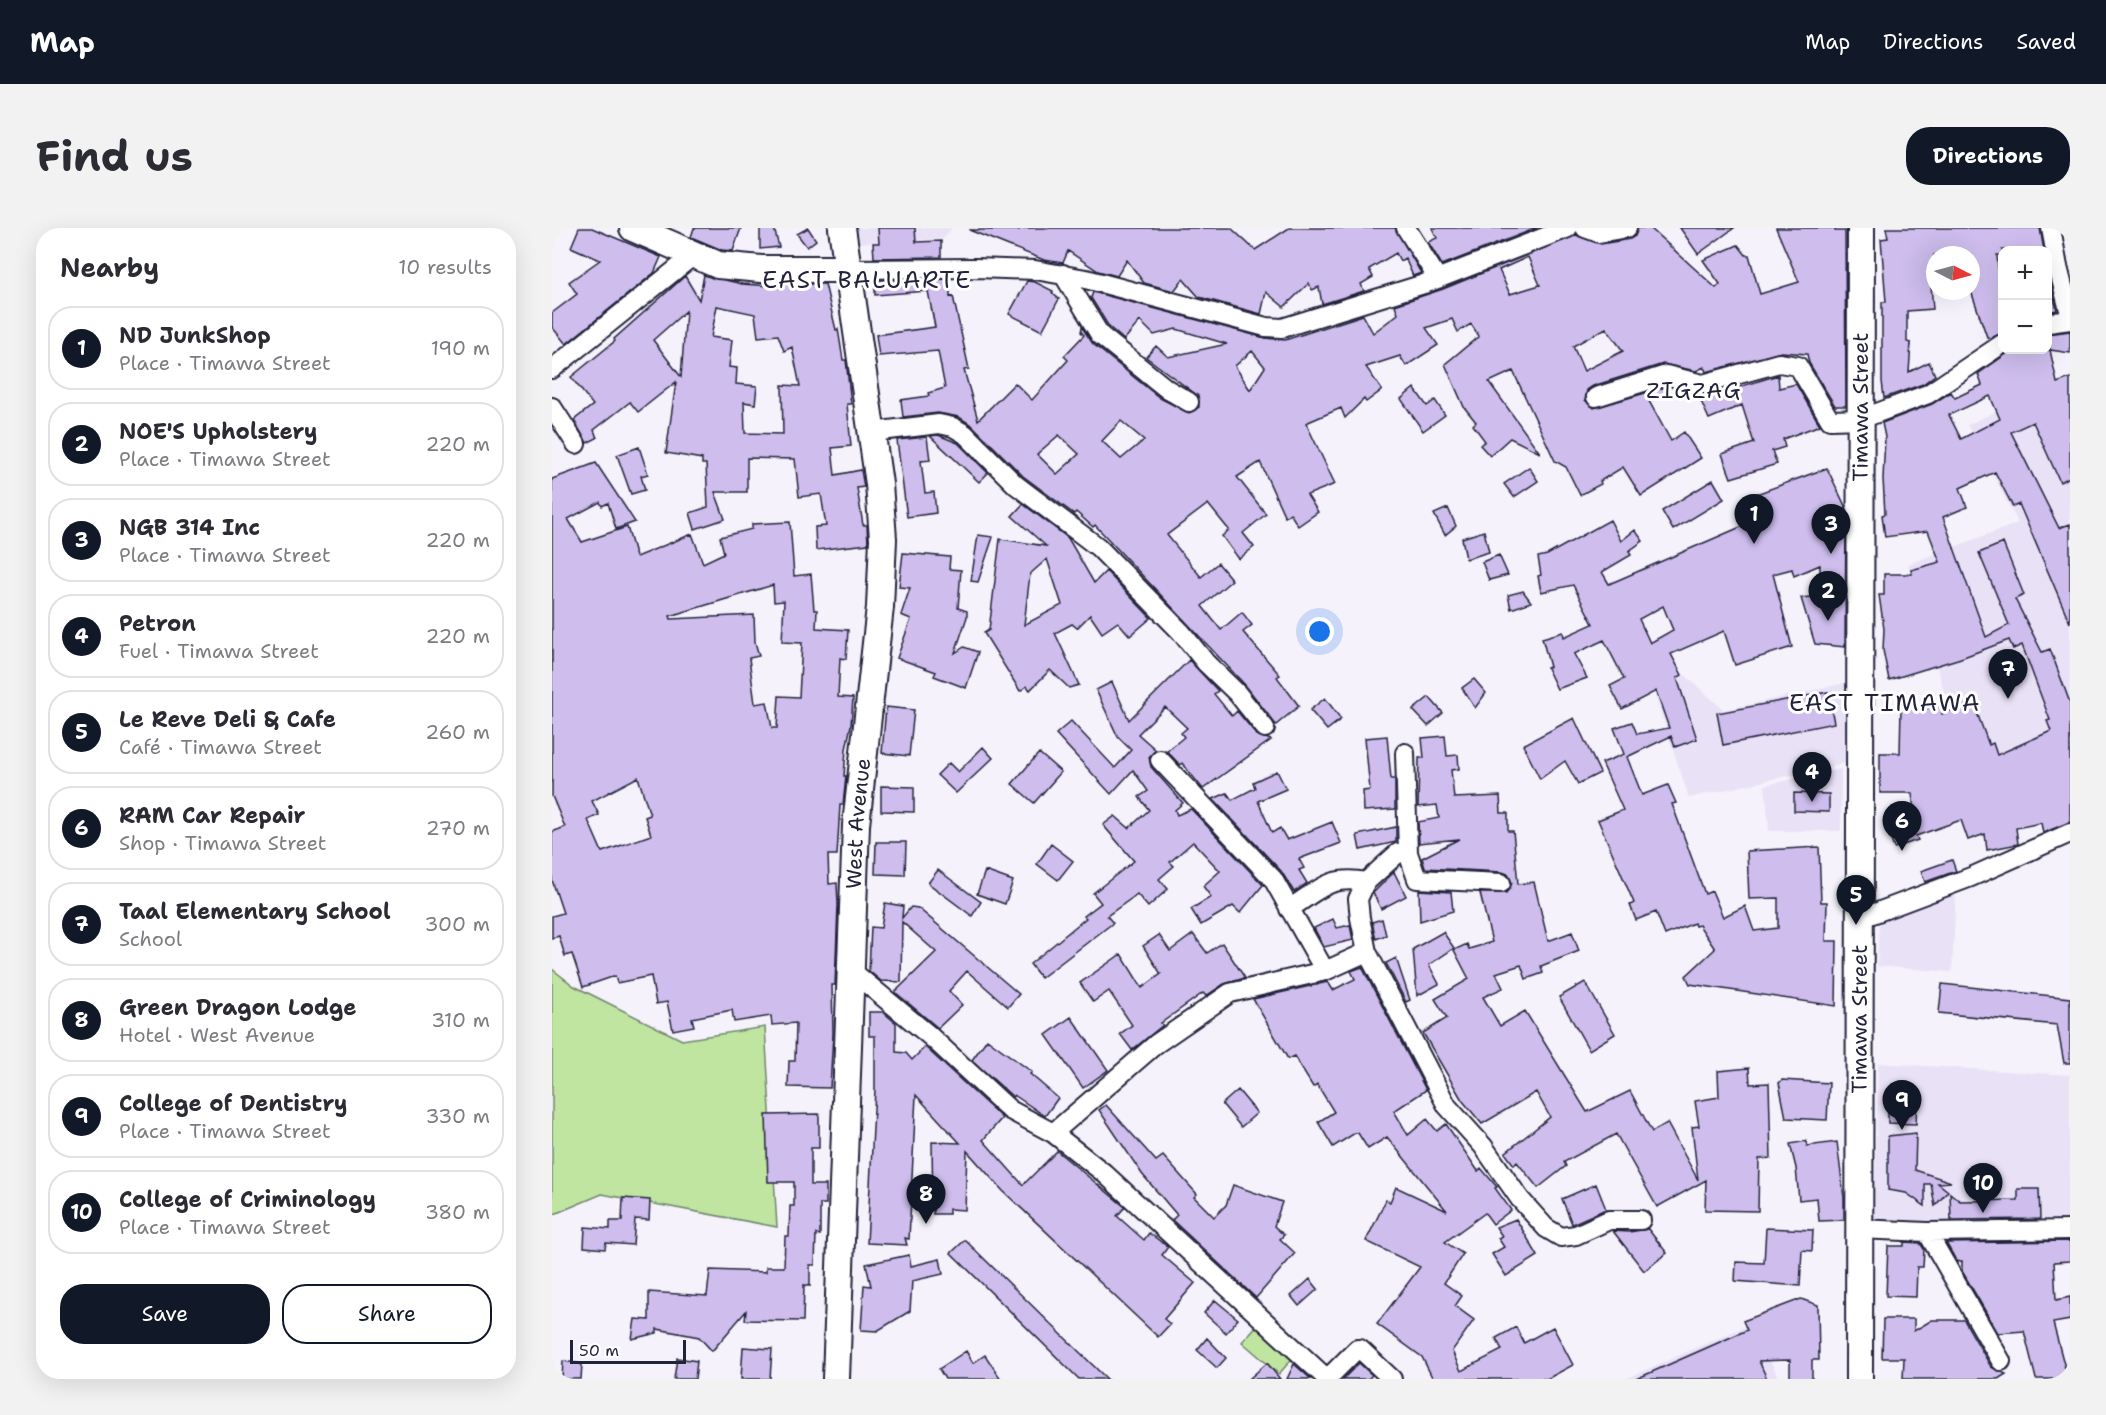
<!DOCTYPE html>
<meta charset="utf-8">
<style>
:root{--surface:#fff;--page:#f2f2f3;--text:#2b2b33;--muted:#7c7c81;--line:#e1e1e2;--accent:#111827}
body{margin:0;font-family:"Shantell Sans",sans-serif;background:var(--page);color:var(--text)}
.controls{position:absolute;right:18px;top:18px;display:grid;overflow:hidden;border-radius:12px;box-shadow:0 6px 24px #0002}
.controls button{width:54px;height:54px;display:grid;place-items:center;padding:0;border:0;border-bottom:2px solid var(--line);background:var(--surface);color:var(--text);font:30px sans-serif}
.compass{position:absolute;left:1374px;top:18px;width:54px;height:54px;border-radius:50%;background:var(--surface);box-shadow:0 6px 24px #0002;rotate:96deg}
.scale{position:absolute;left:18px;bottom:15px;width:116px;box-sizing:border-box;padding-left:6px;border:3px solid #22223b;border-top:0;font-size:16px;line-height:21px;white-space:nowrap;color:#22223b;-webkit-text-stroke:4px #fff;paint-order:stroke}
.you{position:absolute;left:768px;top:404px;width:21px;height:21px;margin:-15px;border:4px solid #fff;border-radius:50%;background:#1a73e8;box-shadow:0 0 0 9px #1a73e833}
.badge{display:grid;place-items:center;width:39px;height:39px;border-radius:50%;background:var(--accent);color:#fff;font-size:20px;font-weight:700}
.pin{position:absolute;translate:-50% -50px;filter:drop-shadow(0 2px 3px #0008)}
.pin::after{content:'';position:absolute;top:32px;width:21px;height:18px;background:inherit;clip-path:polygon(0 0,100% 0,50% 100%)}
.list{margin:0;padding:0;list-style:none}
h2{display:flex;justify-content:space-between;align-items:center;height:78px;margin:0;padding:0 24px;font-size:26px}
h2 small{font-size:20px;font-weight:400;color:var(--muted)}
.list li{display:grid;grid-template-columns:39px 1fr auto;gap:18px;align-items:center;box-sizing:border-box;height:84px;margin:0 12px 12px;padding:0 12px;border:2px solid var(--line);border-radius:24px}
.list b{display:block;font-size:22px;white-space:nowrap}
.list p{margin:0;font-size:20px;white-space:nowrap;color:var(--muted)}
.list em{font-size:20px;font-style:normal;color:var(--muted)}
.actions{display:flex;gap:12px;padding:18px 24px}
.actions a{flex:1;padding:14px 0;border:2px solid var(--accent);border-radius:24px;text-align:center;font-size:21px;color:var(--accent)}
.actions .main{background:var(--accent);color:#fff}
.map{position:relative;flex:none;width:1518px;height:1151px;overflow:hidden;border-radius:24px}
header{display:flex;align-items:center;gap:36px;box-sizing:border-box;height:84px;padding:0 30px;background:var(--accent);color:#fff}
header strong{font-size:28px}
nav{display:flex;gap:33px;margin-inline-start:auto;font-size:21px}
.intro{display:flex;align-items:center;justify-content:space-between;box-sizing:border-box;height:144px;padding:0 36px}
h1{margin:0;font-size:42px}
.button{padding:15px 27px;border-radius:24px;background:var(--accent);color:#fff;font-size:21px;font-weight:700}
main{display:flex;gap:36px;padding:0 36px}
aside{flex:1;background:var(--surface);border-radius:24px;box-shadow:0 6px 24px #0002}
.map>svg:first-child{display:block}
</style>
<header>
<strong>Map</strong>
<nav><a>Map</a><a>Directions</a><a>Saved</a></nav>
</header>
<div class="intro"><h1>Find us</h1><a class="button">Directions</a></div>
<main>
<aside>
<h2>Nearby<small>10 results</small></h2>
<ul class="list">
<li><span class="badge">1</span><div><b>ND JunkShop</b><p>Place · Timawa Street</p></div><em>190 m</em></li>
<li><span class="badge">2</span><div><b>NOE'S Upholstery</b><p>Place · Timawa Street</p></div><em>220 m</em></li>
<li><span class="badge">3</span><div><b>NGB 314 Inc</b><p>Place · Timawa Street</p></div><em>220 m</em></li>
<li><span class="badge">4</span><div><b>Petron</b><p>Fuel · Timawa Street</p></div><em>220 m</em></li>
<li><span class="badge">5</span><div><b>Le Reve Deli &amp; Cafe</b><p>Café · Timawa Street</p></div><em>260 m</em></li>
<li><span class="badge">6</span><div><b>RAM Car Repair</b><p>Shop · Timawa Street</p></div><em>270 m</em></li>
<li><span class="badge">7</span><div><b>Taal Elementary School</b><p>School</p></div><em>300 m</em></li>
<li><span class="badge">8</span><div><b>Green Dragon Lodge</b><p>Hotel · West Avenue</p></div><em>310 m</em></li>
<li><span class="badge">9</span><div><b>College of Dentistry</b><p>Place · Timawa Street</p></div><em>330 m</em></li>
<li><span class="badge">10</span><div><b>College of Criminology</b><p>Place · Timawa Street</p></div><em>380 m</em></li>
</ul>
<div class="actions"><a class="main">Save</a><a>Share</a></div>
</aside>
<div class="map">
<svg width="1518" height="1151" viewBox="0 0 1518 1151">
<rect width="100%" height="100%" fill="#f5f2fb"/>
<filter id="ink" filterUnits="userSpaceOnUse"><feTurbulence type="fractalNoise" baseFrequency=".0167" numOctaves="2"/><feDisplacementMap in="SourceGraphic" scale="12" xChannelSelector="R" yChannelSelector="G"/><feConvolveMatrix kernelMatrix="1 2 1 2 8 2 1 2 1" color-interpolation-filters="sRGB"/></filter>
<g filter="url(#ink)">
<path fill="#e9e2f7" d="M304,0H400L391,11L305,15Z
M1518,148V529L1420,564L1356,336L1466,295L1415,197Z
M1133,447L1172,482L1293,455V535L1137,570L1102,464Z
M1289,541V603H1217L1213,557Z
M1404,664L1400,744L1325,738L1327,692Z
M1326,835L1518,847V995L1322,994Z
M1201,1095L1227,1151H1073Z"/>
<path fill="#bfe5a0" stroke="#70846e" stroke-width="1.5" d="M0,741L22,758L130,812L213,799L225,999L50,966L0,987Z
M708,1094L744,1126L727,1146L690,1114Z"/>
<path fill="#cebded" stroke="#22223b" stroke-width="1.5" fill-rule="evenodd" d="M27,0H40L109,29L102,45L14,116L0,99V85L25,66L17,54L48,32L19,19Z
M142,0H189L181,23L170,22L139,9Z
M208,0H222L227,19L208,21Z
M256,0L264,12L255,19L245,6Z
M326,0H363L364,14L389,13V29L322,30L321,15H327Z
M463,0H679L703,22L737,0H843L869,45L861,48L853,30L848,33L844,25L817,41L821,49L809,56L812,63L770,76L767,59L760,62L757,55L732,79L714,64L709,86L647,69L631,51L622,63L592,55L575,32L565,48L546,43L516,23L511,35L492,32L417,2H466Z
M880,0H985L890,37L876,14L885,10Z
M1086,0H1098L1164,60L1168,56L1151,32L1186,17L1194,27H1197L1208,66L1247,54L1224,0H1283V3H1293L1294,178H1283L1257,135L1255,126L1229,124L1154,144L1152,139L1144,143L1111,136L1041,158L1035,162L1033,172L1042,180L1114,159L1116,165L1097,173L1119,213L1132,204L1149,230L1089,268L1071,239L1048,253L1049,256L1028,267L1014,239L1003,233L961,143L937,154L988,225L958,210L938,228L928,217L933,213L921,197L924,194L912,179L893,136L927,108L919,96L906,104L900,91L874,100L886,117L854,138L848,128L814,139L830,162L814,174L812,171L793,190L789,180L754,195L783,256L755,267L766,284L746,298L738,285L733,289L708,234L685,249L714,286L691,305L702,319L687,331L670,308L677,302L656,276L615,307L649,349L666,335L680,352L650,378L669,402L690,384L700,397L691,404L728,447L725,449L747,478L724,497L694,458L543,297L541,299L524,284L522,286L471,248L421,198L407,189L386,185L351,189L349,172L377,168L376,165L393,160L386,123L327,128L324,107L383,99L376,63L323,67V52L398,51V69L401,68L417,141L412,142L426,192L463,155L480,172L516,132L512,128L532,107L529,104L530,99L541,116L608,170L637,185L647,179L646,168L594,129L604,118L616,129L675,116L624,101L602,107L588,93L572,112L557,99L539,70L541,64L713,110L733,112L811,87L821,105L846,86L843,77L891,61L1024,7L1049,16L1078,11L1083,8ZM976,29L988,57L958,66L947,42ZM1054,100L1071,123L1032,143L1021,118ZM700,123L713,139L698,162L683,138ZM569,193L592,212L569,231L550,213ZM507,207L527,226L505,246L485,226Z
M1128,0H1182L1146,26Z
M1334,0H1488L1492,22H1450V27H1445L1448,65L1450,64V105L1439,110L1435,109L1419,63V27H1382L1383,57H1379L1381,81L1355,83V114L1359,115L1357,144L1377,134L1383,147L1371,156L1332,170L1330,153V74H1334L1329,11L1336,10Z
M152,47L190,56L231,59V56H273L284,102L286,101L291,132H294L299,176H295L299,218L280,220L283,247L309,242L312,259L305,260L311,297H315L316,316L264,322L263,299L274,298L269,266L247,269L243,231L195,230V264H163L173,291L143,301L138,285L156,279L154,236H150V231L114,225L124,154L86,184L78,174L42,202L45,210L35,215L22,192L41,177L19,149L63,113L62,111L133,48L147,72ZM165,78L203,86L206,109L226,107L232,123L240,119L248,158L230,157L231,206L193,205L192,174L203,176L205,158L184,156L185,140L177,139L180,112L159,109ZM134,83L129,149L101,112Z
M1496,47L1505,82L1496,84Z
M475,53L483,54L501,63L500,65L507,71L490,103L457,86Z
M1518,103V125L1498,122L1505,155L1518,150V249L1508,254L1481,194L1459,204L1507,300L1518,296V395L1467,276L1461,279L1443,244L1408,260L1415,279L1391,289L1434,409L1457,397L1427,325L1451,315L1472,367L1463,371L1490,424L1498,421L1518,475V594L1491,605L1489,595L1464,600L1466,616L1435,622L1433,606L1416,612L1409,592L1364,608L1366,612L1342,620L1335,601L1363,591L1360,565H1328V525H1348L1349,479L1377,480L1376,474H1390V486L1421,474L1437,517L1441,515L1445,527L1499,503L1495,493L1498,492L1470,417L1461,421L1457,412L1409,430L1337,452L1331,422L1332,401L1327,367H1332V346H1360L1359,342L1388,334L1376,303L1333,309L1330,287L1333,286L1331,251L1333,209L1330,195L1380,176L1399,164L1403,170L1430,157L1426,146L1460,122H1498L1496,106ZM1438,168L1448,191L1409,211L1397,187Z
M1226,147L1227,160L1244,156L1268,197L1231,211L1233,219L1220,223L1225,236L1179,250L1170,226L1202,215L1190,177L1157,191L1148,171Z
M862,160L875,178L883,172L893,187L871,203L849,171Z
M386,207L406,215L436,245L427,254L378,208Z
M375,209L378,232L369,233L373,265L382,264L384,285L355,289L345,212Z
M87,219L96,246L89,248L93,262L79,266L65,227Z
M44,235L83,294L64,301L56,275L50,278L48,274L16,291L30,314L75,299L84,329L140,306L151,335L172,325L168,309L200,301V296L238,294L242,348L259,346L262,382H265L264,400L296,402L294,431L288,430L286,469L301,470L299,497L294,521L292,548H294L291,577H288L285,627H276L277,656L285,655L286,676L283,757H280L281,805L278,860L236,859L237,833H243L244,795L220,797L219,788L182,794L180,782L140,790L142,798L121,802L115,774L104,776L99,748L65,755L63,748L31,759L20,726L13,728L7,708L0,710V688L11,685L0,652V604L13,599L0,568V251ZM221,357L222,374L232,373L230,414L250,415L247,469L227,468L225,500H220L215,474L203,476L197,430L207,428L203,414L202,387L119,391L118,388ZM86,549L98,587L93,589L99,607L50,624L36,592L47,587L40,573Z
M977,239L986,253L962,269L952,256Z
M1275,240L1294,280L1293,419L1263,416L1249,370L1268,368V337L1242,348L1240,341L1221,346L1240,419L1183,437L1172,403L1119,426L1130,447L1125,450L1145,511L1123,519L1119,508L1075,529L1090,567L1116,557L1124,575L1120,576L1153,666L1160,663L1171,689L1193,678L1202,703L1226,700V670L1197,671L1195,623L1267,619L1269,674H1275L1274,713H1285L1284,778L1138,756L1134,748L1163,721L1147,697L1143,698L1142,695L1113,707L1104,684L1084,692L1078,677L1082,675L1046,592L1071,582L1050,535L1072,526L1062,500L1080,494L1085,506L1117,500L1104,463L1070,481L1058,458L1072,451L1052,412L1022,426L1035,450L1005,461L995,440L998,439L990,410L1011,404L1012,409L1041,396L1021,357L989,364L986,348L989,347L986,329L995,327L1058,292L1069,313L1083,302L1091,313L1077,323L1079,327L1050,344L1057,356L1207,291L1199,268ZM1111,378L1121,402L1098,415L1087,391Z
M1161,252L1172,271L1121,302L1110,283Z
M471,276L516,310L542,355L554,343L599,390L578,408L566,394L550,405L538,387L525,400L520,396L503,405L527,457L517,460L498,442L478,462L475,458L468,463L432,405L437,402L448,311L494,318L460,288ZM495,331L510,377L472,397L478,346Z
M896,280L904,298L893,307L882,286Z
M932,303L937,324L914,331L910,310Z
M426,307L441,309L426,354L419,353Z
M351,325L398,329L397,341L409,342L406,380L415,383V389L403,425L412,419L426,424L414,460L382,448L384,444L345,430L359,391L349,387L358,360L347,359Z
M947,327L956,347L937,352L930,334Z
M971,363L979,374L959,381L956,367Z
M637,432L666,463L662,466L680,488L685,483L705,507L719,512L651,561L630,535L628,537L615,523L632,509L629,505L635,500L613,479L586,506L604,522L597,529L599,539L631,575L623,582L625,587L639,581L711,657L688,685L681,678L649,697L639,681L659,669L651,658L668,643L641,614L618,634L622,638L607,651L616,661L596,679L585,666L580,670L555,688L561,695L489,750L478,736L534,690L532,688L549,675L541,665L582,633L551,597L563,588L577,600L597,582L587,569L596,563L581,542L559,566L504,506L519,493L563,540L579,522L566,509L544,462L560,454L577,492Z
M922,451L934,465L923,480L910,460Z
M1276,464L1282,495L1171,517L1165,485Z
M877,469L891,485L876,498L861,482Z
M773,470L789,491L775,502L758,482Z
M334,479L362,482L357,528L330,525Z
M1022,490L1048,545L1026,556L1013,533L988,551L971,517Z
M835,508L839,551H843V581L812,583L811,563L818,562L813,510Z
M893,508L895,528L906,527L907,541L899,542L902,570L948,568L949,585H956V603H961L966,656L982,654L996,713L1020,704L1027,723L989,738L991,745L974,751L969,737L944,745L951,760L931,769L948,798L973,783L1035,884L1078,863L1100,904L1115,895L1146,952L1140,899L1147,898L1143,873L1167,869L1166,843L1197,840L1198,856L1217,855L1219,930L1207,931L1206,983L1153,982L1154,952L1105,979L1064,906L1012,934L1014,938L986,960L965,934L962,937L953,925L998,889L984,864L930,896L910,872L871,805L895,790L883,771L917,751L902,722L915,716L917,721L940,714L928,665H954L960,655L956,646L950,644L873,640L870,630L907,611L867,615L866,594L887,590L885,577L866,579L867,530H872L870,510Z
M431,519L441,530L404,565L385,547L397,535L406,544Z
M487,525L509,544L482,575L460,556Z
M725,543L734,561L706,573L720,605L728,600L735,612L780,594L789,615L747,631L752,640L747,642L755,655L742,664L729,643L661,571L675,565L680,572L703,560L701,554Z
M329,558L362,559V584L329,583Z
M1242,565L1277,566V584L1242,583Z
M844,599V614L808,622L805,607Z
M324,614H354L353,647L323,646Z
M499,616L521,633L506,652L485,636Z
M1400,632L1404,643L1373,654L1369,643Z
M386,642L429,674L420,688L376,655Z
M433,643L461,653L453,676L425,666Z
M842,644L854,668L829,681L821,665Z
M867,662L899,664L901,683L868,693Z
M333,675L351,678L350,690L359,679L366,680L467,766L456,779L415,743L397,763L410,777L386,800L343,764L384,724L350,694L349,754L329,753L317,743L319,699L329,700Z
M781,691L785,700L798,697L801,712L772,719L762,700Z
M830,691L834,707L824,711L820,694Z
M891,704L902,720L877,737L887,756L865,768L861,721Z
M641,706L655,725L670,715L693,750L672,756L654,768L651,765L609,795L611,797L580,822L568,806L580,797L557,763L541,774L528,755L569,726L590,760L609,746L591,718L607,707L618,723Z
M844,730L858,772L854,774L834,735Z
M810,739L874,862L842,883L856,907L875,891L885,903L894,896L926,943L929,940L945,959L943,960L959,982L941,996L933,985L893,1014L911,1026L892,1055L910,1068L903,1078L922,1092L900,1123L909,1143L950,1122L944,1110L964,1099L972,1115L1001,1099L1021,1137L995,1151H881L870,1129L825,1096L868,1039L814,1013L834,972L838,974L844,959L895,983L835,909L816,921L806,905H803L781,919L766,894L782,884L765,856L761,859L742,828L736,831L701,771L776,754L781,762L803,751L799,743Z
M1033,754L1063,806L1037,822L1007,769Z
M1390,756L1518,770V835H1512L1505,797L1387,785Z
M317,784H331L344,795V824L354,825L360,832L373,819L450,890L431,912L471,957L505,923L573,979L565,988L592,1012L597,1005L616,1019L610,1027L643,1055L612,1091L618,1096L606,1109L451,963L415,923L413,982L397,981V986H381L380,914L408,915L364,867L357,1011L353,1010L355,1017L315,1015L323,862V808H317Z
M519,789L556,842L531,860L494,807Z
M435,811L480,844L478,846L506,870L493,888L462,867L461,869L420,832Z
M1230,852L1277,855L1275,892L1234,890L1227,855Z
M686,862L705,885L689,899L670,876Z
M1336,869H1365L1364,896L1336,895Z
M554,877L604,933L611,928L645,966L642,969L662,989L674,977L681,957L730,974L722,998L732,1007L728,1011L743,1025L704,1070L620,992L625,987L590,946L547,882Z
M267,886V920H259V957H274V976H268V1007L264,1006L263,1037H258V1058L252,1057L251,1093L193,1092L194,1083L160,1123L147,1109L105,1101V1105L80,1111L83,1091L97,1092V1064L155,1068L158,1042L214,1044V1039H232L233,1008H237L238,978H242V954H216L214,887Z
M1364,905L1363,942L1399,954L1386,955L1396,963L1383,978L1379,956H1373V978L1354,965L1336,962V908Z
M1254,913L1255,918L1285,914L1292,970V992L1267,993L1265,970L1247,972L1244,940L1238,916Z
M1044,956L1054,981L1020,996L1010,971Z
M1466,961H1487L1488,991L1399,992L1398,965L1408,973L1466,972Z
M71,970L98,972L97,992L83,991L81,1017L54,1015L53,1021L32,1019L33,999L58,1001V993H70Z
M964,991L986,1028L954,1048L940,1026L952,1019L946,1010L950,1008L944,999Z
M1214,1000L1261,1002L1260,1023L1250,1022L1248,1058L1183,1053L1184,1034L1212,1035Z
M1096,1001L1115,1025L1092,1043L1061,1003L1077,1004Z
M413,1012L555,1151H527L399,1025Z
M1518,1013V1033L1502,1034L1504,1072L1518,1069V1092L1501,1095L1516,1151H1484L1472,1103L1446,1105L1410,1043V1033L1405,1034L1394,1015Z
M1352,1014L1368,1015L1372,1021L1371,1039H1365L1364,1069L1334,1068L1336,1018H1352Z
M357,1027L359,1038L388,1031L391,1046L360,1053L358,1083L325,1103L309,1102L312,1057L319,1058L314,1036Z
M758,1051L766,1061L747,1078L739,1068Z
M1249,1071L1266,1077L1267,1132H1260V1151H1238V1132L1207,1133L1215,1151H1084L1195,1102L1191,1093Z
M663,1072L686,1091L674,1105L652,1085Z
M1331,1091H1362V1103L1380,1092H1412L1439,1139L1454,1146L1446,1151H1351L1352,1130H1330Z
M655,1110L674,1130L665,1140L645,1122Z
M191,1119L220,1121L218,1151H189Z
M414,1123L421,1135L433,1127L449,1151H393L387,1141Z
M125,1130L145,1133L143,1151H122Z
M11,1133L30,1136L29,1151H10Z
M715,1135L728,1151H697Z
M807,1135L820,1147L816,1151H791Z
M742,1136L759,1151H735Z"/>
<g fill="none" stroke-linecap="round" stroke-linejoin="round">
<g stroke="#22223b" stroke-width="22">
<path id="street" d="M854,0L886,51
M1033,0L1047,5L1075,0
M1499,0L1506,39L1518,86
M297,41L424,40L483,42L534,51L714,99L730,100L872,56L1016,0
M511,46L548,107L615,161L637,174
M1496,95L1518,92
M0,141L142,27
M1044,169L1114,147L1151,156L1227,135L1246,138L1278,192L1309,191L1376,166L1450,116
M0,179L24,216
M320,204L387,196L401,199L413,206L464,257L546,319L629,404L654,435L685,465L713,500
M853,525L856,625
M608,532L721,651L773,743
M949,655L865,651L856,625H846L814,654L806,671L808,690L815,724L895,878L931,918L968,971L994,1000L1009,1009L1024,1007L1057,992H1089
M737,681C767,662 777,647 814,654
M1307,691L1419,649L1518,605
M301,744L378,808L458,882L501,905L552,945L772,1148L777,1149L805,1121H808L840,1151
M501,905L604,816L678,765L773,743L815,724
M1307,1001L1375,1004L1518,1002
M1375,1004L1449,1133"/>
</g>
<g stroke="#22223b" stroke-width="30">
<g id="secondary">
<path d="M81,0L166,37L209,41H297"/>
<path id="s1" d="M284,1151L304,597L328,379L331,311L327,256L290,0"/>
<path id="s2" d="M1307,1151L1309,0"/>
</g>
</g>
<use href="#street" stroke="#fff" stroke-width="18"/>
<use href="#secondary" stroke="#fff" stroke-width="26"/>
</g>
</g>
<g text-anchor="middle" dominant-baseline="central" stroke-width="6" stroke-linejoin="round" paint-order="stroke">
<g font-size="21" fill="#22223b" stroke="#fff">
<text stroke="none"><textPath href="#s2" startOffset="972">Timawa Street</textPath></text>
<text stroke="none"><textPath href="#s1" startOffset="556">West Avenue</textPath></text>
<text stroke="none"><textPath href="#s2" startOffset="360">Timawa Street</textPath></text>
</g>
<g font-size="22" letter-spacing="1.5" fill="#22223b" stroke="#fff">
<text x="1142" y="162">ZIGZAG</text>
</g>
<g font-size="24" letter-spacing="1.5" fill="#22223b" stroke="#fff">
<text x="315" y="52">EAST BALUARTE</text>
<text x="1333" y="475">EAST TIMAWA</text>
</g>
</g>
</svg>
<div class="controls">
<button>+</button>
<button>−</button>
</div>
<svg class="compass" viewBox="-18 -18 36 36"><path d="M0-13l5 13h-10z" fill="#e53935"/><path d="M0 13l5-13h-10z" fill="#7c7c81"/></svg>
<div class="scale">50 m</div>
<div class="you"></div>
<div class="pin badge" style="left:1202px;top:316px">1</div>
<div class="pin badge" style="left:1276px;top:393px">2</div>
<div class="pin badge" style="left:1279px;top:326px">3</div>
<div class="pin badge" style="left:1260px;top:574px">4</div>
<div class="pin badge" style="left:1304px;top:697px">5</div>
<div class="pin badge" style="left:1350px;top:623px">6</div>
<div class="pin badge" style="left:1456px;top:471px">7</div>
<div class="pin badge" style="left:374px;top:996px">8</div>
<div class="pin badge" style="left:1350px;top:902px">9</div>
<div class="pin badge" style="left:1431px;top:985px">10</div>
</div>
</main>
